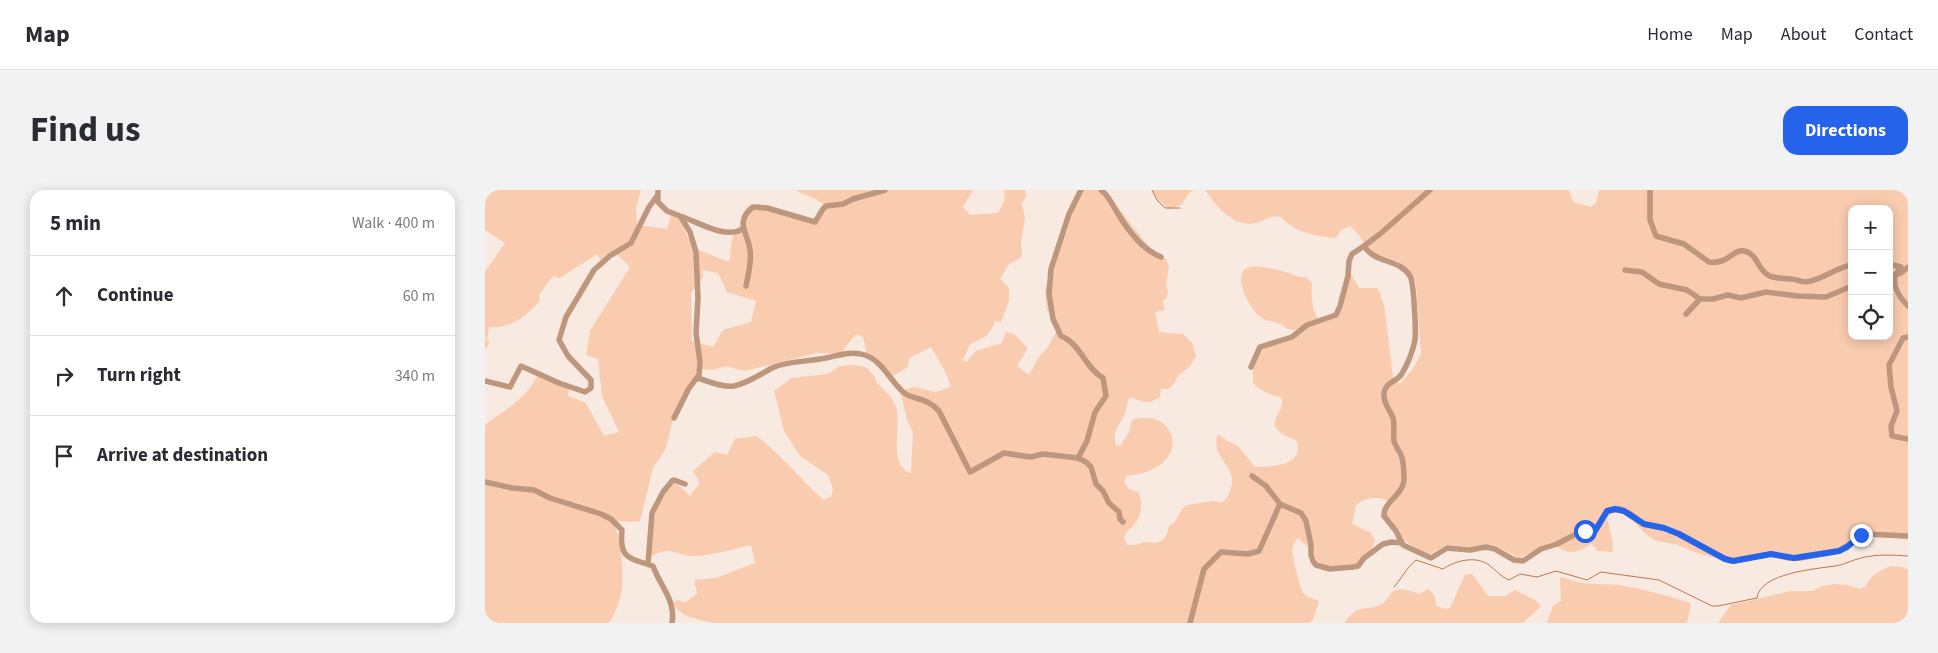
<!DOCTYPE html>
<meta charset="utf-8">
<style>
:root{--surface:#fff;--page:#f2f2f3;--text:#2b2b33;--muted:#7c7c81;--line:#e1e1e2;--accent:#2563eb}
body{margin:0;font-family:"Source Sans 3",sans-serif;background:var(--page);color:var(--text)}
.controls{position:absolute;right:15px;top:15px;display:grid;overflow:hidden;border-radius:10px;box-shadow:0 2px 12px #0003}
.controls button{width:45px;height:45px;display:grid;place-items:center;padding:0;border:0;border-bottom:1px solid var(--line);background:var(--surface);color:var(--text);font:25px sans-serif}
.stop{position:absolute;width:15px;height:15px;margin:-11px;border:4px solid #2563eb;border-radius:50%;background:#fff}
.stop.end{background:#2563eb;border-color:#fff;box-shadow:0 1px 5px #0008}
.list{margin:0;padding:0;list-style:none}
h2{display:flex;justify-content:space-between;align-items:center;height:65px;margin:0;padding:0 20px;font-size:21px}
h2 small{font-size:16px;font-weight:400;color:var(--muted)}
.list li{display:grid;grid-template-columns:32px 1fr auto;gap:15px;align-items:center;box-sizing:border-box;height:80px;padding:0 20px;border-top:1px solid var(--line)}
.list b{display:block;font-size:19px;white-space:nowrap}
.list em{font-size:16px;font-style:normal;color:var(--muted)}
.icon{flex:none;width:28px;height:28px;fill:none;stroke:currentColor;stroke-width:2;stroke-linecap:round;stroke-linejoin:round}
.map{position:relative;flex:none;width:1423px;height:433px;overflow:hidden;border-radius:15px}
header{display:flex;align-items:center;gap:30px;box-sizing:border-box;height:70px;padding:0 25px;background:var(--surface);border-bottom:1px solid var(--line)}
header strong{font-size:24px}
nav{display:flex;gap:28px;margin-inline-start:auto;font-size:18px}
.intro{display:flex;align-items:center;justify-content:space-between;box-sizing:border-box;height:120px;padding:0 30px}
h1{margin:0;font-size:35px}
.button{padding:12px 22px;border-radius:15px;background:var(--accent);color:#fff;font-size:18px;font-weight:700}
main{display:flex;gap:30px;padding:0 30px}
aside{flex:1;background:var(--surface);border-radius:15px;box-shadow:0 2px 12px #0003}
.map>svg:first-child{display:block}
</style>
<header>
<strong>Map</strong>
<nav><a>Home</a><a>Map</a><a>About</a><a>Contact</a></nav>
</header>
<div class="intro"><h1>Find us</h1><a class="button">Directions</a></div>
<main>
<aside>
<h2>5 min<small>Walk · 400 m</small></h2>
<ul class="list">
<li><svg class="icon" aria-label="ahead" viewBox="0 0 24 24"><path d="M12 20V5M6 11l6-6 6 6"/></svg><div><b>Continue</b></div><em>60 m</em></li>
<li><svg class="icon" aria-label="right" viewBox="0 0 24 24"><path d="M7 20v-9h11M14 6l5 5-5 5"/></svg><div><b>Turn right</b></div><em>340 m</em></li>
<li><svg class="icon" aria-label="arrive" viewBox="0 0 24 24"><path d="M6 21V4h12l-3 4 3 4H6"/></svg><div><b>Arrive at destination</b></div></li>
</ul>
</aside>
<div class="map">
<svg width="1423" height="433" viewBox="0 0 1423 433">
<rect width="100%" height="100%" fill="#f8e9e1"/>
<path fill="#f9cbaf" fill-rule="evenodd" d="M0,0H156L151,18L152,35L182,39L187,23L192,25L208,58L244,72C246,63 246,49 250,41C252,38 255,37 256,35C261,23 256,15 274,14L329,29L339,15C330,6 321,7 311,0H488L478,17L485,25L513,23L520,10L519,0H540L541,7L537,13L540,28L536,51L537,67L524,74L515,89L524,98V111L516,132L510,131C506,145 497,149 485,154L478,170L481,172L491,161L517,153L521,142L529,144L543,158L532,176L544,185L554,167L563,157L571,142L570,129L562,120L560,100L587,11L594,0H619L668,62L680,68L684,76L681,95L683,102L681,109L678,110L680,120L670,122L674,142L698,144L707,153L711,166L705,176L692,187L689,194L683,199H676L675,207C664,215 657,212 645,207C641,213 643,217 640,223C635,237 627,237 631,255L635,256L644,242L647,230C692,215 712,279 641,286L639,292L644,299L653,302C660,314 655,334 642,341L639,348L642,355H652L658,352L671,353L678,350L682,344L684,336L689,333L697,319L702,315L729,311L736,313C741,310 743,306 745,301C755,275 724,269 733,244L741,250L753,256L770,277C788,277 821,275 811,250C769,236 804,222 796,207C784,205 776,201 768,193V178L775,160L815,144L814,139C811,139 807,141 803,139C801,138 799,136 797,135C789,131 779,131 773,125C765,117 743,81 766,77C773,75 795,80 803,83C812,85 810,88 821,87L827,93C826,107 826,123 837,133L851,127L865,85H867L874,98H892C896,103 896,109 899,114L908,187L915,194L927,180L936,164L931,94C925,77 916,72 900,67C895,65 889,64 885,60C878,52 874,43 865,36L856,40L851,48C831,46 810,43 796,27C784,25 784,29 774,32C750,40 732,17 720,0H1084L1088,12L1106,17L1111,13L1114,0H1423V350C1407,348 1393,342 1377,341C1371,346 1363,355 1356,358C1343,363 1322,367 1308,366C1302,366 1296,362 1289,362C1275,362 1262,368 1248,369C1227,371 1209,361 1190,354C1183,352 1174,353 1168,349C1152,340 1149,324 1128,321L1122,328L1128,353L1127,362L1113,361L1107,354C1102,355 1098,360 1093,361C1082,364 1074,359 1067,352L1034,368L1012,356L1002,354L989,357L961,355L943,365L917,349L914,340L901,326L904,311C893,306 880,307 871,315L867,334L886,343L890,351C886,361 878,366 872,374C857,376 831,382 829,362L813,348C810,351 808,354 807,359C807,364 815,401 819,404C823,408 830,409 834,411L828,430L824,433H227C213,429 194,427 188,413L193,410L200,413L212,403L209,390L231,388L270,373L266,355C247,359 227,366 208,366C189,366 188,355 166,366C167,331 167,319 189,291L205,306L215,293L208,281L230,262L242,265L250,249L271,246C297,264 315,290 339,310L346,307L348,299L343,285L315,266L299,241L289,201L307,188L342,184L355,176L370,175L382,178L390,187L391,192C398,199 408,208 411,217C417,236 402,275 426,283L428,242L422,230L415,201L430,197L450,202L466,197L460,181L446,157L424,168L423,177L406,187L390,171L380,167L381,159L378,147L371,144L359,159V164L332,163L260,181L241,176L227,180L216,179L204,193L190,221L181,258L168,278L155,331L146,332L135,331L129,334C130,339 132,340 133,345C139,375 142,407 124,433H0V235C19,220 41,210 52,186L84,198L83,206L101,213L119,246L134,242L117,206L113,169L101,165L105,141L145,77L133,65L117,72L112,64L75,88L68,86L54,105L55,111C41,126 26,139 4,137L2,151L5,152L0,160V82L20,53L0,40ZM1367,19H1404V146H1367ZM217,80L233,83L242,102L271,111L266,132L238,140L228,157L207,151L206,103L218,87Z
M667,0H709L705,2L696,15L684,19L672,9Z
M1405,376L1417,377L1423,380V433H1233L1246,415L1306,401H1327L1338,396L1349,394L1362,395L1375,399L1380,397C1385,386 1394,381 1405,376Z
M987,384L1003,406H1021L1030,400L1050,410L1056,416L1038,433H859C873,415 874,421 893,416C902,413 902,407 907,402C915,396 927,401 934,404L944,399L950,407L951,416L960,419L965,418L980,385Z
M1077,387C1095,396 1115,393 1134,395C1159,399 1182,406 1206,413L1202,433H1062L1068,416L1076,411L1075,388Z"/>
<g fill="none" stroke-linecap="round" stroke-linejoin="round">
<path stroke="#b97950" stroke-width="1" d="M667,0L672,10L680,18H695
M909,397C917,388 922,377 931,370L958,379C970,371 990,365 1004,375C1012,381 1015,386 1024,390L1035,384L1052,387L1071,381L1102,390L1116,382L1174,390L1227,416H1233L1272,408C1275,383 1330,379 1350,376C1359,375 1367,370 1376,368C1391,364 1408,365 1423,366"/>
<path stroke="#bd967e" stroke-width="5.5" d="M173,0V12L182,21L195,26L205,42L211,62L213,108L211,143L215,172L214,185L204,198L189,228
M616,0C624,6 627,14 632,22C642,39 658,60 676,67
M945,0L895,44L879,56C890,74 914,68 925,86C929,92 931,142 930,150C928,161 922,176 916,185C910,193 900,192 899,204C898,213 905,220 908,228C910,235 908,244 909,251C910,256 914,260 916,265C919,271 919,284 919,291C917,306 898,312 899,326L911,341L918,355L946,368L962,358L985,360L1001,357L1010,359L1029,370L1038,371L1056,359L1072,354L1095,342L1110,341L1122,321L1135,319L1144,323L1159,334L1179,338L1194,344L1240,369L1249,371L1286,364L1304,368H1315L1354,361L1380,344L1423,346
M1165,0V30L1171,46L1199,54L1224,72C1243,75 1249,58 1259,61C1273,64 1272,79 1283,85C1290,89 1298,88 1306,89C1311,89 1315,92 1321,92C1338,90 1351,77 1367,75
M195,26C211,31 241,50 257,39
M1404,74L1416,77C1415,80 1412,82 1411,84C1406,96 1416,109 1423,116
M1140,80L1157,82L1174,94L1202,100L1215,109H1228L1243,105L1256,108L1281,102L1313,106L1341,107L1367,96
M1404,86L1416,83L1423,77
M261,96C263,85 267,71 265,60C263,43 249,32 268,17L282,18L330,32L338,19L341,16L358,14L368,9L400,0
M1201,124L1215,109
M1423,147L1418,148L1404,175L1406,197L1412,221L1406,236L1407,246L1423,249
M766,177L775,157L807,147L822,135L851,125L855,116L863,86L864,71L867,64L879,56
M212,188C224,191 237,198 249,196C263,193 274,185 287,178C302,171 319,172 335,169C350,167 364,160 380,165C397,171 405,190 418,202C428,211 441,206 454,221L485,282L519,263L545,267L558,264L593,268L601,272L606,277L611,294L618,301L624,313L634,322L635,329L638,332
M0,191L25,197L36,176L74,193L100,202L106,198V190L83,166L74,150L81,127L109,80L126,65L146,53L164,17L172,6
M593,268L602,251L610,222L621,206L618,188C600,178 596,154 576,146L568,129L564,104L566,79L584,24L596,0
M767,286L781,296L795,314L816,323L821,331L826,355V365L828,371L831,375L845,379L868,377L873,376L879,368L898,354L907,352L917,353
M0,292L27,298L49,300L65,308L116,324L126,329L137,340C134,369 144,368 168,376C175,396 191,410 187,433
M163,374L167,323L178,302L187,291L189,290L200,294
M705,433L719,379L736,362L763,364L774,361L795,314"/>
</g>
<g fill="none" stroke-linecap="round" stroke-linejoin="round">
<path stroke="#2563eb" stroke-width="6" d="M1100,341H1110L1122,321L1130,319L1139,321L1159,334L1179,338L1194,344L1240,369L1248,371L1286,364L1309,368L1354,361L1362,357L1376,345"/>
</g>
</svg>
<div class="controls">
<button>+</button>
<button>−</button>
<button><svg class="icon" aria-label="locate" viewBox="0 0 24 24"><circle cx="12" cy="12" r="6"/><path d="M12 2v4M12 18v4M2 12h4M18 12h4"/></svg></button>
</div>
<div class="stop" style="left:1100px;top:341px"></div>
<div class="stop end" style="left:1376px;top:345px"></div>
</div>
</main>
